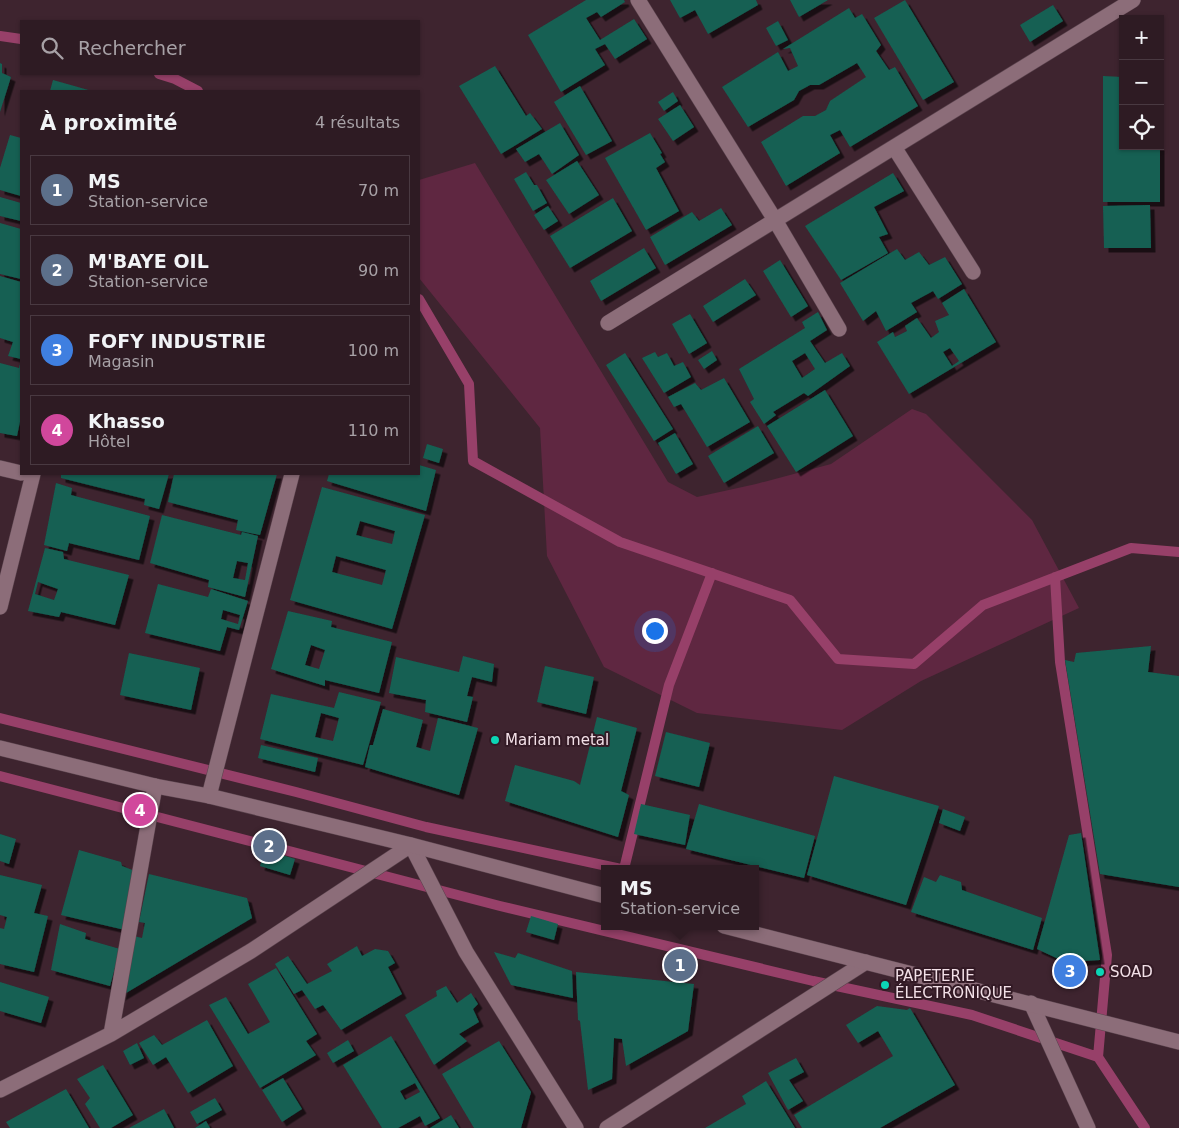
<!DOCTYPE html>
<html lang="fr">
<meta charset="utf-8">
<style>
:root{--surface:#2e1b23;--page:#36242b;--text:#f1f3f6;--muted:#a7a1a6;--line:#493941;--accent:#bca0f2}
body{margin:0;font-family:"DejaVu Sans",sans-serif;background:var(--page);color:var(--text)}
.controls{position:absolute;right:15px;top:15px;display:grid;overflow:hidden;border-radius:0px;box-shadow:0 1px 4px #0004}
.controls button{width:45px;height:45px;display:grid;place-items:center;padding:0;border:0;border-bottom:1px solid var(--line);background:var(--surface);color:var(--text);font:25px sans-serif}
.you{position:absolute;left:654px;top:630px;width:18px;height:18px;margin:-12px;border:4px solid #fff;border-radius:50%;background:#1a73e8;box-shadow:0 0 0 8px #1a73e833}
.badge{display:grid;place-items:center;width:32px;height:32px;border-radius:50%;background:var(--accent);color:#fff;font-size:16px;font-weight:700}
.pin{position:absolute;translate:-50% -50%;border:2px solid #fff;box-shadow:0 1px 5px #0006}
.popup{position:absolute;left:601px;top:865px;width:158px;height:65px;box-sizing:border-box;display:grid;place-content:center;border-radius:0px;background:var(--surface);filter:drop-shadow(0 1px 4px #0005);font-size:16px;white-space:nowrap;color:var(--muted)}
.popup b{font-size:19px;color:var(--text)}
.popup::after{content:'';position:absolute;left:50%;top:100%;margin-left:-10px;border:10px solid transparent;border-top-color:var(--surface)}
.list{margin:0;padding:0;list-style:none}
h2{display:flex;justify-content:space-between;align-items:center;height:65px;margin:0;padding:0 20px;font-size:21px}
h2 small{font-size:16px;font-weight:400;color:var(--muted)}
.list li{display:grid;grid-template-columns:32px 1fr auto;gap:15px;align-items:center;box-sizing:border-box;height:70px;margin:0 10px 10px;padding:0 10px;border:1px solid var(--line);border-radius:0px}
.list b{display:block;font-size:19px;white-space:nowrap}
.list p{margin:0;font-size:16px;white-space:nowrap;color:var(--muted)}
.list em{font-size:16px;font-style:normal;color:var(--muted)}
.icon{flex:none;width:28px;height:28px;fill:none;stroke:currentColor;stroke-width:2;stroke-linecap:round;stroke-linejoin:round}
.map{position:relative;flex:none;width:1179px;height:1128px;overflow:hidden}
.search{position:absolute;background:var(--surface);box-shadow:0 1px 4px #0004;left:20px;top:20px;width:400px;height:55px;display:flex;align-items:center;gap:12px;box-sizing:border-box;padding:0 18px;border-radius:0px;color:var(--muted);font-size:19px}
.panel{position:absolute;background:var(--surface);box-shadow:0 1px 4px #0004;left:20px;top:90px;width:400px;height:385px;border-radius:0px}
.map>svg:first-child{display:block}
</style>
<div class="map">
<svg width="1179" height="1128" viewBox="0 0 1179 1128">
<defs>
<filter id="shadow"><feDropShadow dx="4.5" dy="4.5" stdDeviation="0" flood-color="#0009"/></filter>
</defs>
<rect width="100%" height="100%" fill="#3e242f"/>
<path fill="#5f2741" d="M475,163L668,482L697,497L756,484L831,464L912,409L926,414L1032,520L1079,608L921,681L842,730L697,713L604,667L547,556L540,428L419,278V180Z"/>
<g fill="none" stroke-linecap="round" stroke-linejoin="round">
<path stroke="#974069" stroke-width="10" d="M0,36L21,39
M159,74L175,79L198,91
M419,299L469,384L473,461L620,542L790,600L838,659L914,664L983,605L1131,548L1179,552
M1055,577L1060,662L1107,955L1098,1057
M0,718L296,792L426,827L621,869
M0,776L500,906L813,981L972,1015L1098,1057L1145,1128
M624,869L669,685L712,573"/>
</g>
<path fill="#146153" fill-rule="evenodd" filter="url(#shadow)" d="M586,0H624L625,2L601,17L597,12L586,18L600,40L634,19L647,39L615,59L605,44L595,49L605,65L561,92L528,35Z
M670,0H756L758,5L708,34L695,10L680,18Z
M790,0H828L799,17Z
M905,0L954,82L923,100L874,18Z
M1053,5L1063,21L1030,42L1020,25Z
M849,8L855,18L862,14L881,45L876,51L889,70L895,67L918,106L850,147L840,130L830,135L840,153L786,186L761,142L803,116H815L826,110L830,101L866,77L857,63L819,85H810L799,91L794,100L748,127L722,87L778,52L788,71L798,66L790,48L783,49Z
M778,21L788,40L776,46L766,28Z
M0,63L2,64V73L11,77L0,112Z
M495,66L526,116L530,113L542,129L501,154L459,86Z
M1103,76L1123,77V146H1160V202H1103Z
M53,80L92,91H50Z
M580,86L612,141L586,155L554,102Z
M673,92L678,101L664,111L658,102Z
M680,105L694,127L673,141L658,119Z
M560,123L579,155L552,174L539,154L525,162L516,149Z
M650,133L662,153L660,154L665,162L656,168L679,211L646,230L605,158Z
M10,135L21,138V196L0,190V168Z
M577,161L599,195L569,214L546,180Z
M526,172L534,185H537L547,203L533,211L514,179Z
M893,173L904,191L874,207L888,234L879,237L888,253L841,280L805,226Z
M0,197L21,203V221L0,216Z
M613,198L632,231L570,268L550,236Z
M1150,205L1151,248H1104L1103,206Z
M548,206L558,221L544,230L534,215Z
M721,208L732,225L665,265L650,237L692,212L699,221Z
M0,223L21,229V279L0,274Z
M644,248L656,268L601,301L590,281Z
M897,249L905,260L919,252L929,265L945,257L962,284L938,299L933,291L911,303L917,312L886,331L876,311L863,321L840,283Z
M780,260L808,306L791,317L763,271Z
M0,276L21,282V417L17,436L0,433V363L19,368L21,359L8,356L13,342L0,338Z
M745,279L756,295L713,322L703,306Z
M964,289L996,342L909,394L877,342L893,332L895,337L907,331L905,326L917,318L931,338L939,332L935,321L949,315L942,303ZM950,348L959,361L952,366L943,352Z
M818,312L827,330L810,341L825,363L842,353L850,366L808,396L804,393L773,412L776,415L764,424L750,402L754,399L739,369L805,328L802,322ZM805,353L815,369L802,378L792,361Z
M690,314L707,343L689,354L672,324Z
M712,351L717,360L704,369L698,360Z
M655,352L658,357L667,353L674,366L683,362L691,377L664,393L642,358Z
M625,353L673,429L654,441L606,365Z
M724,378L750,422L707,447L681,404L674,407L668,397L695,383L701,390Z
M825,390L853,436L796,472L767,426Z
M758,426L774,453L724,483L708,456Z
M675,433L693,464L676,474L658,443Z
M427,444L443,449L439,463L423,458Z
M419,465L436,470L426,511L327,481L329,474H419Z
M61,474H169L159,509L144,505L145,499L61,478Z
M174,474L251,475V474H277L260,535L236,530L238,520L168,502Z
M56,483L72,488L71,495L150,516L139,560L69,543L67,551L44,545Z
M322,487L425,515L392,629L290,600ZM360,521L395,531L392,544L356,535ZM336,556L386,570L382,585L332,572Z
M162,515L241,535L242,532L258,536L245,597L208,587L209,580L150,563ZM237,561L248,563L245,580L233,578Z
M45,548L63,552L64,559L129,575L115,625L61,612L59,617L28,611ZM38,582L58,589L54,600L35,594Z
M158,584L208,597L211,589L248,601L239,630L227,627L220,651L145,633ZM223,610L240,615L238,624L221,619Z
M288,611L332,621L331,627L392,642L379,693L325,680V686L271,669ZM311,645L325,650L319,669L305,665Z
M1151,646L1148,672L1179,676V887L1100,874L1065,660L1074,662L1076,653Z
M129,653L200,668L191,710L120,695Z
M463,656L494,664L492,682L472,677L467,696L473,697L467,722L425,712L426,700L389,693L396,657L459,672Z
M545,666L594,677L586,714L537,702Z
M339,692L381,702L363,765L260,739L271,694L334,708ZM321,713L339,718L333,741L315,737Z
M383,709L423,720L416,747L430,751L438,718L478,728L459,795L365,767L370,745H373Z
M597,717L637,728L621,791L629,795L618,837L505,801L515,765L574,781L580,785Z
M666,732L710,743L699,787L655,776Z
M261,745L318,758L315,772L258,758Z
M834,776L939,806L906,905L807,875Z
M641,804L690,815L685,845L634,834Z
M699,804L815,836L804,878L686,849Z
M943,809L965,817L960,831L939,823Z
M1081,833L1100,960L1065,962L1037,949L1069,835Z
M0,834L16,839L9,864L0,861Z
M79,850L121,862L122,866L135,871L125,930L61,915Z
M265,850L295,859L290,875L260,866Z
M149,874L247,898L252,918L121,996L134,936L142,938L145,923L139,922Z
M0,875L42,885L34,913L48,916L34,972L0,964V928L4,929L7,917L0,915Z
M940,875L961,882L962,890L1042,918L1033,950L911,912L924,877L936,882Z
M531,916L558,924L554,940L526,932Z
M60,924L86,933L85,939L120,949L110,986L51,970Z
M357,946L362,956L375,949L388,951L395,963L388,967L402,994L341,1030L323,1005L315,1009L302,990L294,994L275,964L288,956L307,984L332,971L327,964Z
M494,952L515,958L518,953L572,971L573,998L511,985Z
M276,968L317,1034L306,1041L316,1055L260,1088L209,1005L226,997L248,1034L270,1022L248,984Z
M576,972L694,984L688,1031L626,1066L622,1039L614,1038L612,1079L588,1090L580,1021L578,1020Z
M0,982L49,997L41,1023L0,1011Z
M446,986L457,1003L471,993L478,1004L473,1009L479,1022L459,1034L467,1041L434,1065L405,1015L437,996L436,991Z
M877,1006L907,1010L910,1008L955,1085L880,1128H802L794,1115L893,1056L878,1031L858,1043L846,1025Z
M207,1020L233,1066L188,1093L166,1057L153,1065L139,1043L154,1035L162,1045Z
M391,1036L440,1118L425,1126L420,1116L398,1128H382L343,1065ZM415,1083L420,1092L405,1100L400,1091Z
M348,1040L354,1051L333,1063L327,1053Z
M499,1041L531,1092L521,1128H474L442,1074Z
M137,1043L144,1058L130,1065L123,1051Z
M796,1058L804,1072L789,1080L803,1101L788,1110L768,1073Z
M103,1065L133,1115L111,1128H100L85,1104L90,1098L77,1079Z
M283,1078L302,1109L282,1122L262,1090Z
M766,1081L795,1128H705L746,1104L742,1096Z
M66,1089L89,1128H10L6,1122Z
M215,1098L222,1110L197,1124L190,1112Z
M164,1109L174,1128H129Z
M451,1115L459,1128H430Z
M206,1121L210,1128H195Z"/>
<g fill="none" stroke-linecap="round" stroke-linejoin="round">
<g stroke="#5a434d" stroke-width="16">
<path id="street" d="M638,0L775,220L839,329
M894,147L973,272
M608,323L1133,0
M0,468L21,473
M0,607L33,474
M209,796L292,474
M1031,1003L1088,1128
M111,1034L155,786
M0,1090L111,1034L251,951L411,845L466,952L576,1128
M607,1128L866,962"/>
</g>
<g stroke="#5a434d" stroke-width="16">
<path id="secondary" d="M0,748L155,786L209,796L411,845L605,896
M724,926L1179,1042"/>
</g>
<use href="#street" stroke="#8c6d79" stroke-width="15"/>
<use href="#secondary" stroke="#8c6d79" stroke-width="15"/>
</g>
<g fill="#0bd5b5" stroke="#331a25" stroke-width="2">
<circle cx="495" cy="740" r="5"/>
<circle cx="1100" cy="972" r="5"/>
<circle cx="885" cy="985" r="5"/>
</g>
<g text-anchor="middle" dominant-baseline="central" stroke-width="4" stroke-linejoin="round" paint-order="stroke">
<g font-size="15" fill="#f2e0e7" stroke="#331a25" text-anchor="start">
<text x="505" y="740">Mariam metal</text>
<text x="1110" y="972">SOAD</text>
<text x="895" y="976">PAPETERIE<tspan x="895" dy="17">ÉLECTRONIQUE</tspan></text>
</g>
</g>
</svg>
<div class="controls">
<button>+</button>
<button>−</button>
<button><svg class="icon" aria-label="locate" viewBox="0 0 24 24"><circle cx="12" cy="12" r="6"/><path d="M12 2v4M12 18v4M2 12h4M18 12h4"/></svg></button>
</div>
<div class="you"></div>
<div class="pin badge" style="left:680px;top:965px;background:#5c6f8a">1</div>
<div class="popup"><b>MS</b>Station-service</div>
<div class="pin badge" style="left:269px;top:846px;background:#5c6f8a">2</div>
<div class="pin badge" style="left:1070px;top:971px;background:#3f7fe0">3</div>
<div class="pin badge" style="left:140px;top:810px;background:#d1479c">4</div>
<div class="search"><svg class="icon" aria-label="search" viewBox="0 0 24 24"><circle cx="10" cy="10" r="6"/><path d="M15 15l6 6"/></svg>Rechercher</div>
<section class="panel">
<h2>À proximité<small>4 résultats</small></h2>
<ul class="list">
<li><span class="badge" style="background:#5c6f8a">1</span><div><b>MS</b><p>Station-service</p></div><em>70 m</em></li>
<li><span class="badge" style="background:#5c6f8a">2</span><div><b>M'BAYE OIL</b><p>Station-service</p></div><em>90 m</em></li>
<li><span class="badge" style="background:#3f7fe0">3</span><div><b>FOFY INDUSTRIE</b><p>Magasin</p></div><em>100 m</em></li>
<li><span class="badge" style="background:#d1479c">4</span><div><b>Khasso</b><p>Hôtel</p></div><em>110 m</em></li>
</ul>
</section>
</div>
